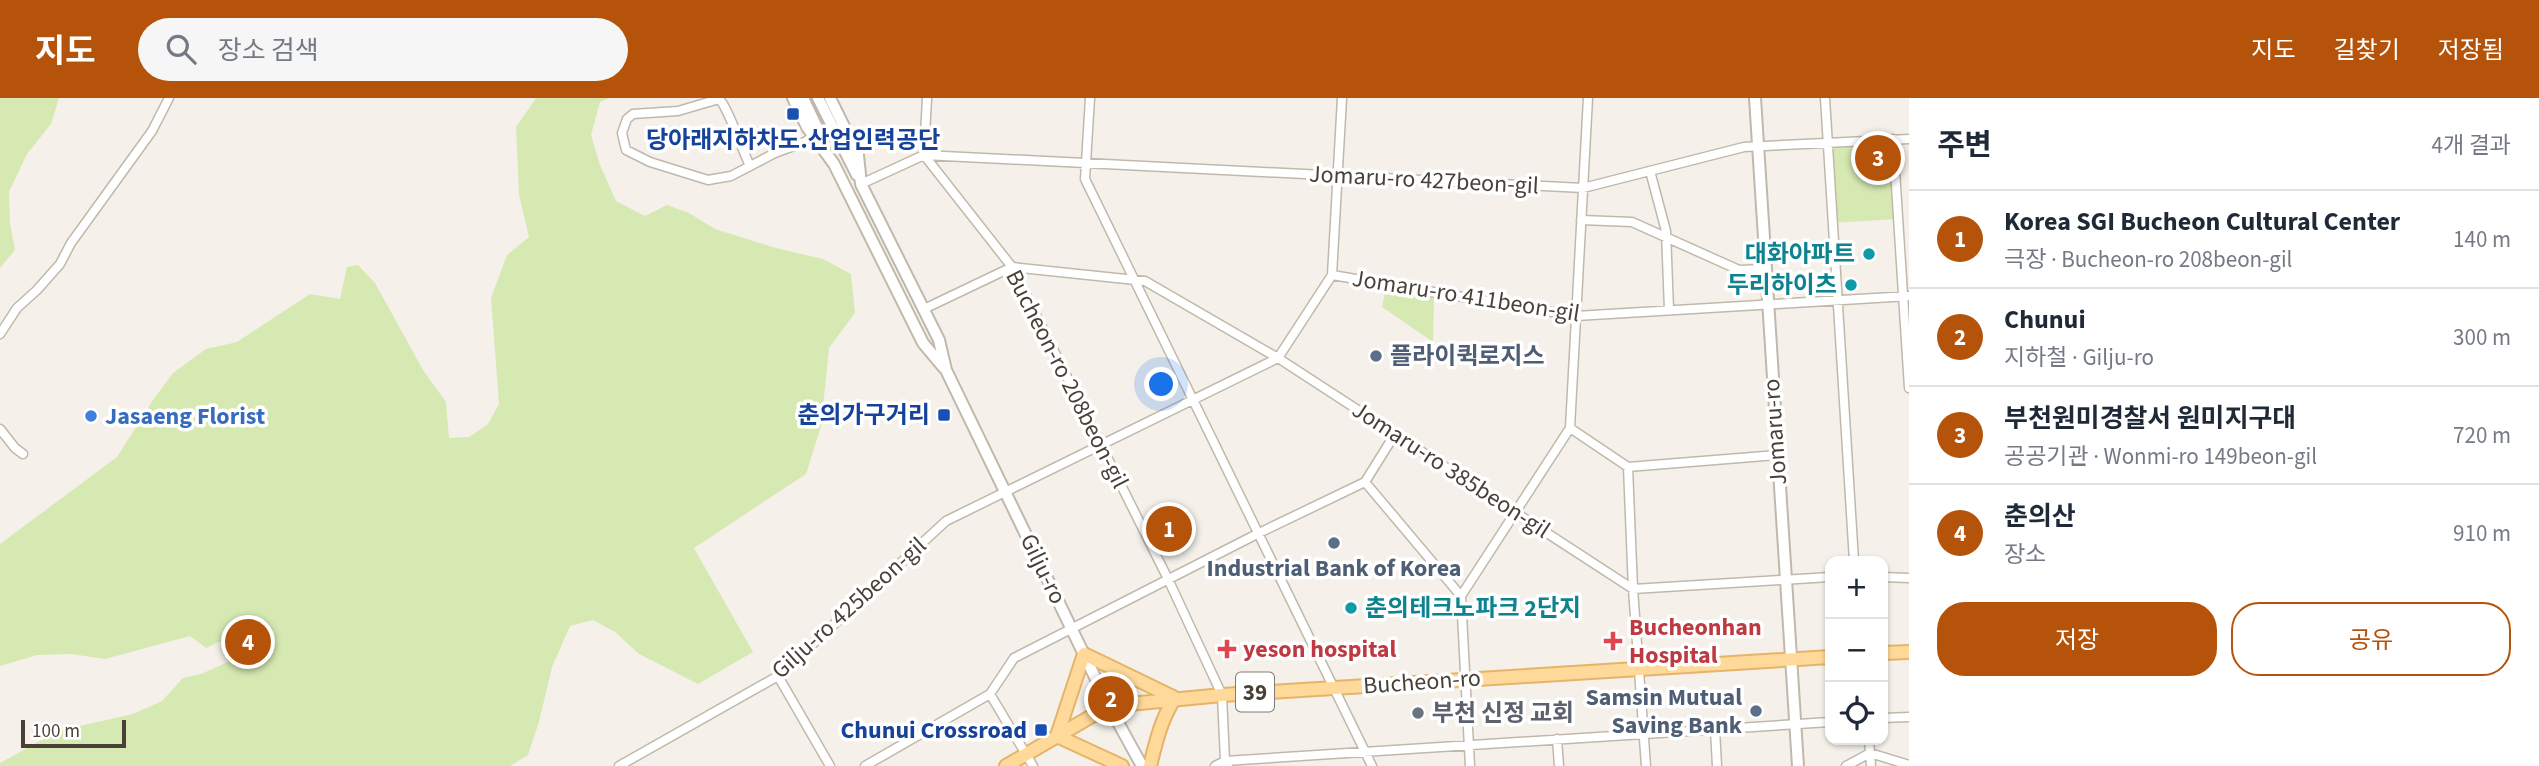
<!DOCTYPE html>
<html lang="ko">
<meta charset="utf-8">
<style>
:root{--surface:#fff;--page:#f6f6f7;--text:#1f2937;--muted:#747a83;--line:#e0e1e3;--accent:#b45309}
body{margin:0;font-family:"Source Sans 3","Noto Sans KR",sans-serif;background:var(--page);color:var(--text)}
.controls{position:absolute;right:21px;bottom:21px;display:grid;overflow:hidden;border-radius:14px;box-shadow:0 2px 5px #0004}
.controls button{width:63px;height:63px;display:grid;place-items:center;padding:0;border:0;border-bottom:2px solid var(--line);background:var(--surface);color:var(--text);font:35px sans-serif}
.scale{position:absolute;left:21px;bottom:18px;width:105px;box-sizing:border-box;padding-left:7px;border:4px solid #494138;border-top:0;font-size:19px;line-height:24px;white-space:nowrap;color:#494138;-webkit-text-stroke:5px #fff;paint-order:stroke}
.you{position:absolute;left:1162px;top:287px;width:24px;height:24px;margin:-18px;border:5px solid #fff;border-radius:50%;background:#1a73e8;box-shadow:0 0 0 10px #1a73e833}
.badge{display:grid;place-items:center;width:46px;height:46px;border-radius:50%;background:var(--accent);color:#fff;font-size:23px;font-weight:700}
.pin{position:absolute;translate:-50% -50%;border:4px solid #fff;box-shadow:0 2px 7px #0006}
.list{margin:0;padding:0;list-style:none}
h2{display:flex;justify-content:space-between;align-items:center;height:91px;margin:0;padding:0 28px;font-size:30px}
h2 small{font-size:23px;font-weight:400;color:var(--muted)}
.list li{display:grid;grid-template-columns:46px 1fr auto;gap:21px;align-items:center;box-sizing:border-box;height:98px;padding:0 28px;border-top:2px solid var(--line)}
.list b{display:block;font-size:26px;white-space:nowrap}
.list p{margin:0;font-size:23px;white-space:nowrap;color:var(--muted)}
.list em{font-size:23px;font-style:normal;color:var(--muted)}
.actions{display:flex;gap:14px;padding:21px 28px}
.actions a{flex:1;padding:16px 0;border:2px solid var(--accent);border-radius:28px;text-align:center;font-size:24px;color:var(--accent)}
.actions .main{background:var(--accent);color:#fff}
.icon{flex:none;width:38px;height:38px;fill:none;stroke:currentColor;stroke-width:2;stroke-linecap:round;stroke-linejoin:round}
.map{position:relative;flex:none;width:1909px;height:668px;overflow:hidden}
header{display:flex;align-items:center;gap:42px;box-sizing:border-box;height:98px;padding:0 35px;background:var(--accent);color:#fff}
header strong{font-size:33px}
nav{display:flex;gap:38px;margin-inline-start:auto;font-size:24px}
.search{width:490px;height:63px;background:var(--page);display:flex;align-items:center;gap:18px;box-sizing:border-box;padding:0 24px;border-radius:38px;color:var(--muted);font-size:26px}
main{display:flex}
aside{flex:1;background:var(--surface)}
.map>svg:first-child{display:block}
</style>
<header>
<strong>지도</strong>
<div class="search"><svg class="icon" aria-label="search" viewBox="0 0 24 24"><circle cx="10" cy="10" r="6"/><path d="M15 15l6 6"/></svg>장소 검색</div>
<nav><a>지도</a><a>길찾기</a><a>저장됨</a></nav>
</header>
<main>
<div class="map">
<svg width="1909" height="668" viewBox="0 0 1909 668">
<rect width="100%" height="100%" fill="#f5f1ea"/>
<path fill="#d6e9b3" d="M0,0H59L51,26L27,56L9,94L10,125L15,152L0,170Z
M536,0H610L600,4L591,37L600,67L616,103L645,118L667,107L689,115L715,131L776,150L823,161L851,176L855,215L829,250L821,328L806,376L694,450L753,554L698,586L639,556L615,534L593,522L570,528L552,569L539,624L528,657L510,668H0V665L58,633L133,616L162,603L183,580L201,576L228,564L233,545L218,544L206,550L190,538L105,561L71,556L37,557L0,568V446L117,359L153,302L173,275L206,251L237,244L310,196L340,201L347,169L358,167L375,185L423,272L446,304L449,340L469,339L488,326L499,306L491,200L507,157L529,139L519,97L516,29Z
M1893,41L1897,121L1831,125L1827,45Z
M1386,190L1434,199L1433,244L1382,209Z"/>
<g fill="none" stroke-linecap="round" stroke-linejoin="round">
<g stroke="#c1b8ac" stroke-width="11">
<path id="minor" d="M927,0L924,57L1012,169L1168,481L1222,597L1225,663L1228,668
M1090,0L1085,81L1372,668
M1825,0L1854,463
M1893,41L1909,290
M750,68C743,54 727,7 719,1L678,13L633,16L627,21L622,35L626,52L650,64L708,82L731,78L775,55L815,40
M1650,73L1666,133L1669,212
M861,86L924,57L1583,90L1744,49L1909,41
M1581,122L1632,124L1739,172L1765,171
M1332,177L1576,218L1909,198
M924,211L1012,169L1145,183L1278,260L1633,491L1830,479
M0,236L17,210L37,192L60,166L71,145L152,33L169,0
M1570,330L1588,0
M1570,330L1628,369L1777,357
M0,331L15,350L23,356
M1628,369L1633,491L1646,668
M1365,384L1461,498
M1883,479L1909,480
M778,578L830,668
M990,596L1033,668
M1883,620L1909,619
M1715,631L1717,668
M1557,641L1559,668
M1869,642L1871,668
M619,668L778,578L946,423L1278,260L1332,177L1342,0
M865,668L990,596L1014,560L1259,435L1365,384L1395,336
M1215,668L1225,663L1830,624
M1470,668L1461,498L1570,330
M1846,668L1870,655L1909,667"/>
</g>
<g stroke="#c1b8ac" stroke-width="14">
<path id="tertiary" d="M793,0L807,29L834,66L923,245L944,270
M803,0L823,42
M818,0L857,77
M830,0L858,57L861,86L939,242L946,272L1109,608L1142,668
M1755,0L1798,668"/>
</g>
<g stroke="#e5b469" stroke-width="16">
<path id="primary" d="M1883,555L1909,554
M1057,638L1084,556L1173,599
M1057,638L1122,668
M1006,668L1109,608L1222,597L1830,559
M1150,668C1156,644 1161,621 1175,600"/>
</g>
<use href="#minor" stroke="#fff" stroke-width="8"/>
<use href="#tertiary" stroke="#fff" stroke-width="10"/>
<use href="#primary" stroke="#fed99a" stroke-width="12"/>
</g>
<g fill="#1a4fb4" stroke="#fff" stroke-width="2.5">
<rect x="786" y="9" width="14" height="14" rx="3.5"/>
<rect x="937" y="310" width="14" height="14" rx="3.5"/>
<rect x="1034" y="625" width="14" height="14" rx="3.5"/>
</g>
<g fill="#0f9aa8" stroke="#fff" stroke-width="2.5">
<circle cx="1869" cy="156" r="7"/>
<circle cx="1851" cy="187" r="7"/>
<circle cx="1351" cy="510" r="7"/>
</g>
<g fill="#5c6f8a" stroke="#fff" stroke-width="2.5">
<circle cx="1376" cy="258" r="7"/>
<circle cx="1334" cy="445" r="7"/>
<circle cx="1756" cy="613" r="7"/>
</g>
<circle fill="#3f7fe0" stroke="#fff" stroke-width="2.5" cx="91" cy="318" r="7"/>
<g fill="#e0444e" stroke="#fff" stroke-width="2.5">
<path d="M1609.5 532.5h7v7h7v7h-7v7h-7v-7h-7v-7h7z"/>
<path d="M1223.5 540.5h7v7h7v7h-7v7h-7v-7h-7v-7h7z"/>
</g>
<circle fill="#6b7280" stroke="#fff" stroke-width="2.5" cx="1418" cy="615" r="7"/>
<g text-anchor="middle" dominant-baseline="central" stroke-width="7" stroke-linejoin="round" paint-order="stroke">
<rect fill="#fff" stroke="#807a74" stroke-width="2" x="1236" y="574.5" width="38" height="39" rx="5"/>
<g font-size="23" font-weight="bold" fill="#494138">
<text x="1255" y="594">39</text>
</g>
<g font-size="24" font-weight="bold" fill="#164399" stroke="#fff" text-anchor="end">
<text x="793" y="42" text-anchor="middle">당아래지하차도.산업인력공단</text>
<text x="930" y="317">춘의가구거리</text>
<text x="1027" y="632">Chunui Crossroad</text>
</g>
<g font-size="24" fill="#494138" stroke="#fff">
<text transform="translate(1424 82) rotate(3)">Jomaru-ro 427beon-gil</text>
<text transform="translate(1466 198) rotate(9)">Jomaru-ro 411beon-gil</text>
<text transform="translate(1067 281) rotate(63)">Bucheon-ro 208beon-gil</text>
<text transform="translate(1775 334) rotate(-94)">Jomaru-ro</text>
<text transform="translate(1451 372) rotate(33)">Jomaru-ro 385beon-gil</text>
<text transform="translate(1043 471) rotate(64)">Gilju-ro</text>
<text transform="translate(849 510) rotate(-42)">Gilju-ro 425beon-gil</text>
<text transform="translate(1422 584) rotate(-4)">Bucheon-ro</text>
</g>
<g font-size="24" font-weight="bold" fill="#0d838f" stroke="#fff" text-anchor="end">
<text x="1855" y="156">대화아파트</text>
<text x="1837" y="187">두리하이츠</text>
<text x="1365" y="510" text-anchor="start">춘의테크노파크 2단지</text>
</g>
<g font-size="24" font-weight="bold" fill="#4e5e75" stroke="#fff" text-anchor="start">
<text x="1390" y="258">플라이퀵로지스</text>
<text x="1334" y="470" text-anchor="middle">Industrial Bank of Korea</text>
<text x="1742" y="599" text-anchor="end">Samsin Mutual<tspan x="1742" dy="28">Saving Bank</tspan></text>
</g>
<g font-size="24" font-weight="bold" fill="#366cbe" stroke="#fff" text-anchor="start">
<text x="105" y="318">Jasaeng Florist</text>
</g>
<g font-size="24" font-weight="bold" fill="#be3a42" stroke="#fff" text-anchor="start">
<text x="1629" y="529">Bucheonhan<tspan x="1629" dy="28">Hospital</tspan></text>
<text x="1243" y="551">yeson hospital</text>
</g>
<g font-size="24" font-weight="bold" fill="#5b616d" stroke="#fff" text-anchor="start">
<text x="1432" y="615">부천 신정 교회</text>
</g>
</g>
</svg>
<div class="controls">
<button>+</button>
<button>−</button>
<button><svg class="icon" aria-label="locate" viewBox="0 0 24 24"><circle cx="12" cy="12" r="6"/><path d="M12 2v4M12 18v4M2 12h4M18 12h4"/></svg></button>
</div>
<div class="scale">100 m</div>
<div class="you"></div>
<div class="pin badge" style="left:1169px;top:431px">1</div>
<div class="pin badge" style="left:1111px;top:601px">2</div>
<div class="pin badge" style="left:1878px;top:60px">3</div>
<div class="pin badge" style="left:248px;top:544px">4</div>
</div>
<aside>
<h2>주변<small>4개 결과</small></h2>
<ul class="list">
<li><span class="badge">1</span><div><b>Korea SGI Bucheon Cultural Center</b><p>극장 · Bucheon-ro 208beon-gil</p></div><em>140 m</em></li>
<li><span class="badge">2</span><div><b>Chunui</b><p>지하철 · Gilju-ro</p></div><em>300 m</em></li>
<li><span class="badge">3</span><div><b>부천원미경찰서 원미지구대</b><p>공공기관 · Wonmi-ro 149beon-gil</p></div><em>720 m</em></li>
<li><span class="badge">4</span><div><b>춘의산</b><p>장소</p></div><em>910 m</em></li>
</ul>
<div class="actions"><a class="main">저장</a><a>공유</a></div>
</aside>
</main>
